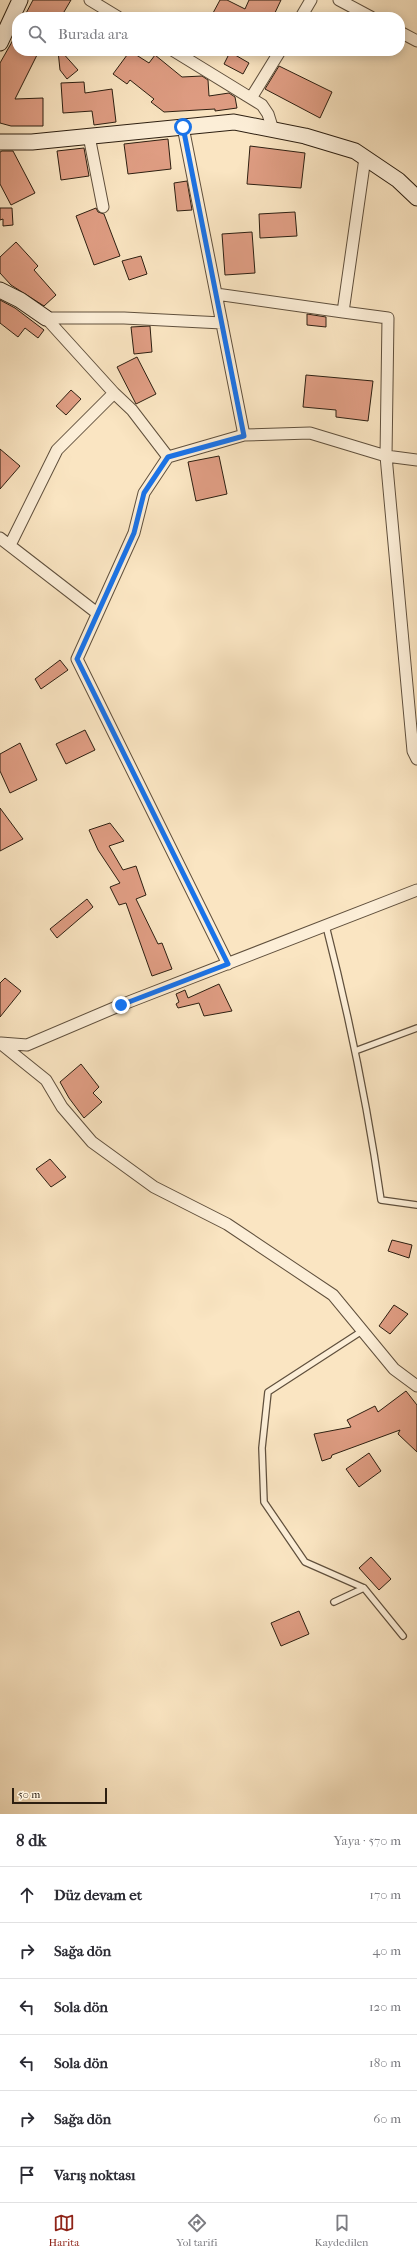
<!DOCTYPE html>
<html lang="tr">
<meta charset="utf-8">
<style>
:root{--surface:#fff;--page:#f2f2f3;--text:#2b2b33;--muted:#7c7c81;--line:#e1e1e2;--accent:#8f2418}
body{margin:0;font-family:"IM FELL French Canon",serif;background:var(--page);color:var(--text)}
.scale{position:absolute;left:12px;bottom:10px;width:95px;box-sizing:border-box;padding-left:4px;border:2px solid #2d1f11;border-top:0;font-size:11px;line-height:14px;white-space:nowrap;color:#2d1f11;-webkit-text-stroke:3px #fceed7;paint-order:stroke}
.stop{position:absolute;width:12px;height:12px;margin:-9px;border:3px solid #1a73e8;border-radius:50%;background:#fff}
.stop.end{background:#1a73e8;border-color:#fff;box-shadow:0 1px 4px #0008}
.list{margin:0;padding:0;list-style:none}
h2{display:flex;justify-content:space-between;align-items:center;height:52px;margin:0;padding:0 16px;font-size:17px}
h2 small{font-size:13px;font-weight:400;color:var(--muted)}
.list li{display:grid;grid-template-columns:26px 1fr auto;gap:12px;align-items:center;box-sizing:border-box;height:56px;padding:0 16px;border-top:1px solid var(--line)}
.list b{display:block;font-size:15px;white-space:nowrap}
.list em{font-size:13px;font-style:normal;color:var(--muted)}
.icon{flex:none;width:22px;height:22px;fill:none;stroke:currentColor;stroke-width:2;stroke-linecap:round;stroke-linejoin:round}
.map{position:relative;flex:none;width:417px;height:1814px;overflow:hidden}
.search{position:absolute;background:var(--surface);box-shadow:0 2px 10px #0003;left:12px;right:12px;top:12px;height:44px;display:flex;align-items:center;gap:10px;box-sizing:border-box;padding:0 14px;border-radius:16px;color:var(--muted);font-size:15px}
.sheet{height:388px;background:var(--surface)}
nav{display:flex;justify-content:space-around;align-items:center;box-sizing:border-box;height:56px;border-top:1px solid var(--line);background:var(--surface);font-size:11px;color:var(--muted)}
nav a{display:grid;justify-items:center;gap:2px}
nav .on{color:var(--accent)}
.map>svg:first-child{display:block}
</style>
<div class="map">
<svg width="417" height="1814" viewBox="0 0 417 1814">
<rect width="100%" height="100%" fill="#fae5c2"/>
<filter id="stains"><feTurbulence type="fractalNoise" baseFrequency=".005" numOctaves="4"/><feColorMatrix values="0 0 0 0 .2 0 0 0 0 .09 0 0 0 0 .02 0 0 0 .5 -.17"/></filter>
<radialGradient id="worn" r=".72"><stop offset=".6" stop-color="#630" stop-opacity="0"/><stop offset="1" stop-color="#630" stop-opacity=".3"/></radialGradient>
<path fill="#df9d83" stroke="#2d1f11" d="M33,0H71L61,17H24Z
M220,0H227L245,9L249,0H281L273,17H220L213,13Z
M17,33V51H39L15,99L43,98V126H11L0,123V63Z
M58,51H61L78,70L67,79L60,70Z
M130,51L149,63L155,55L182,77L202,76L208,80L209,96L229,93L235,97L237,108L215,111V109L164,112L151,102L154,99L130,80L127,84L113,74Z
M230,52L249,63L243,74L224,64Z
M279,66L332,92L320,118L265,89Z
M84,82L85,93L112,89L116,122L94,125L92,111L63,113L61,83Z
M168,139L171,169L128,174L124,144Z
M250,146L305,153L301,188L247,184Z
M84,148L89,176L61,180L57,151Z
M2,151H13L35,193L11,205L0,184V152Z
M187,181L192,210L177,211L174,183Z
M0,208H12L13,225L3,226V219L0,220Z
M96,208L98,212L104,214L120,256L94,265L76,216Z
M295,212L297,236L260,238L259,214Z
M252,232L255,273L225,275L222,234Z
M16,242L38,266L34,270L56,295L44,306L11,285L0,273V257Z
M141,256L147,274L129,280L122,261Z
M0,300L15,308L44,330L38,338L25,328L18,337L0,323Z
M307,314L326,317V327L307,325Z
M150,326L152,352L134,354L131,327Z
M137,357L156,394L136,404L117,367Z
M306,375L373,381L368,421L336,417V410L303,407Z
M71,390L81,399L66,415L56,406Z
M0,449L20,466L0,489Z
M219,456L227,494L196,501L188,462Z
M60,660L68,670L41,689L35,679Z
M85,730L95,750L66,764L56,744Z
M20,743L37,780L10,793L0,771V754Z
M0,808L23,839L0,851Z
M110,823L124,841L109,846L123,870L136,866L146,895L136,899L158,944L162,943L172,969L152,976L126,903L119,905L110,887L120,883L98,850L89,830Z
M87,899L93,907L57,938L50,929Z
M5,978L21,991L0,1017V983Z
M219,984L232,1011L204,1016L199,1003L178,1008L176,1004L179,1002L176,994L185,990L188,998Z
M81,1064L99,1087L93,1093L102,1102L84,1118L69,1098L60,1082Z
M50,1159L66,1177L51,1187L36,1169Z
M392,1240L412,1245L409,1258L388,1251Z
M394,1305L408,1314L390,1334L379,1326Z
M406,1391L417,1405V1452L398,1434L400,1430L332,1455L331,1458L322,1461L314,1434L351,1427L347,1420L375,1406L378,1412Z
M369,1453L381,1471L359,1487L346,1469Z
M371,1557L391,1579L379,1590L359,1568Z
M299,1611L309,1634L281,1646L271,1623Z"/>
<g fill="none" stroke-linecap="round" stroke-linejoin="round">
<g stroke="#60503d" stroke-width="8">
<path id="lane" d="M326,926C349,1016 368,1108 381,1200L417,1205
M355,1051L417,1028
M364,1588L403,1636
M334,1602L364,1588L305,1562L264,1502L262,1448L268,1392L362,1331"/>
</g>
<g stroke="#60503d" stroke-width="13">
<path id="street" d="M90,0L118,17
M339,0L371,17
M301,17L311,0
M400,32L417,41
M174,51L262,105L268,114L273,130
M251,98L280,51
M183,127L244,435
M89,136L103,207
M216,294L343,312L365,158
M46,318L114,393L132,410L168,457L244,435L310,433L386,456L388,318L343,312
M46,318H124L222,323
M168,457L144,493L134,533L77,659L228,964
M417,460L386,456L413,751L417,759
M0,538L97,613
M10,545L57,450L114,393
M0,1043L46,1080L62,1107L92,1142L154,1187L227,1224L333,1295L394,1369L417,1386
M1,1043L27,1045L121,1005L417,890"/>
</g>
<g stroke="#2d1f11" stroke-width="17">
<path id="secondary" d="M0,43L20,0
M0,142H32L234,122L305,136L355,151L398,180L417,198
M0,290L20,300L46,318"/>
</g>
<use href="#lane" stroke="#fceed7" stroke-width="5.5"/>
<use href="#street" stroke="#fceed7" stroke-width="11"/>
<use href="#secondary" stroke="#fceed7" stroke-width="15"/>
</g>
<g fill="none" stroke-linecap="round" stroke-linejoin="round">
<path stroke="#1a73e8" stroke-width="5" d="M121,1005L228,964L77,659L134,533L144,493L168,457L244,436L183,127"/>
</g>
<rect width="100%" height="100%" filter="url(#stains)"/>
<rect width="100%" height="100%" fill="url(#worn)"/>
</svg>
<div class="scale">50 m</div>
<div class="stop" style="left:183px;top:127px"></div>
<div class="stop end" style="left:121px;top:1005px"></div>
<div class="search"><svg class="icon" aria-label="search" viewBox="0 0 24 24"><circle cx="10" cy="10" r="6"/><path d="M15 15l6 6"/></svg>Burada ara</div>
</div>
<section class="sheet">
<h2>8 dk<small>Yaya · 570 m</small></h2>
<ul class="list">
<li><svg class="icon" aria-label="ahead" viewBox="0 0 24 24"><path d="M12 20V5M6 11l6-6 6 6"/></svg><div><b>Düz devam et</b></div><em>170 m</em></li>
<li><svg class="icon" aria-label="right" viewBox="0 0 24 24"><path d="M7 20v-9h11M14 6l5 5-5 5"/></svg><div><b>Sağa dön</b></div><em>40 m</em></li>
<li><svg class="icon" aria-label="left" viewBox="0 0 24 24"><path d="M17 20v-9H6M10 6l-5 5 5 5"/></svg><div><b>Sola dön</b></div><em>120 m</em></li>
<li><svg class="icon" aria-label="left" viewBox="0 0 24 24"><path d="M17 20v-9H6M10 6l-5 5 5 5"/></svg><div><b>Sola dön</b></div><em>180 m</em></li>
<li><svg class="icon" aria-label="right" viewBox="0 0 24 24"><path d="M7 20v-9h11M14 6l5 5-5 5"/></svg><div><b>Sağa dön</b></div><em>60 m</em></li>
<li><svg class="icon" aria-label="arrive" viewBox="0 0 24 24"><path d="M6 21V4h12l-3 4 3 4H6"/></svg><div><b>Varış noktası</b></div></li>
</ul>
</section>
<nav>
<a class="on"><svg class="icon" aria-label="map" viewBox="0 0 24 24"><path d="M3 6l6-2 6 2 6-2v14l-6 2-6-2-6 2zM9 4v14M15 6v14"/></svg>Harita</a>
<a><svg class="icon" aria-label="directions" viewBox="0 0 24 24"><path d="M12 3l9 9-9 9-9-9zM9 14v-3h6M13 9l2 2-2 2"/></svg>Yol tarifi</a>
<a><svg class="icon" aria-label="saved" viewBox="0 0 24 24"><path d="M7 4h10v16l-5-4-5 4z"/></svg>Kaydedilen</a>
</nav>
